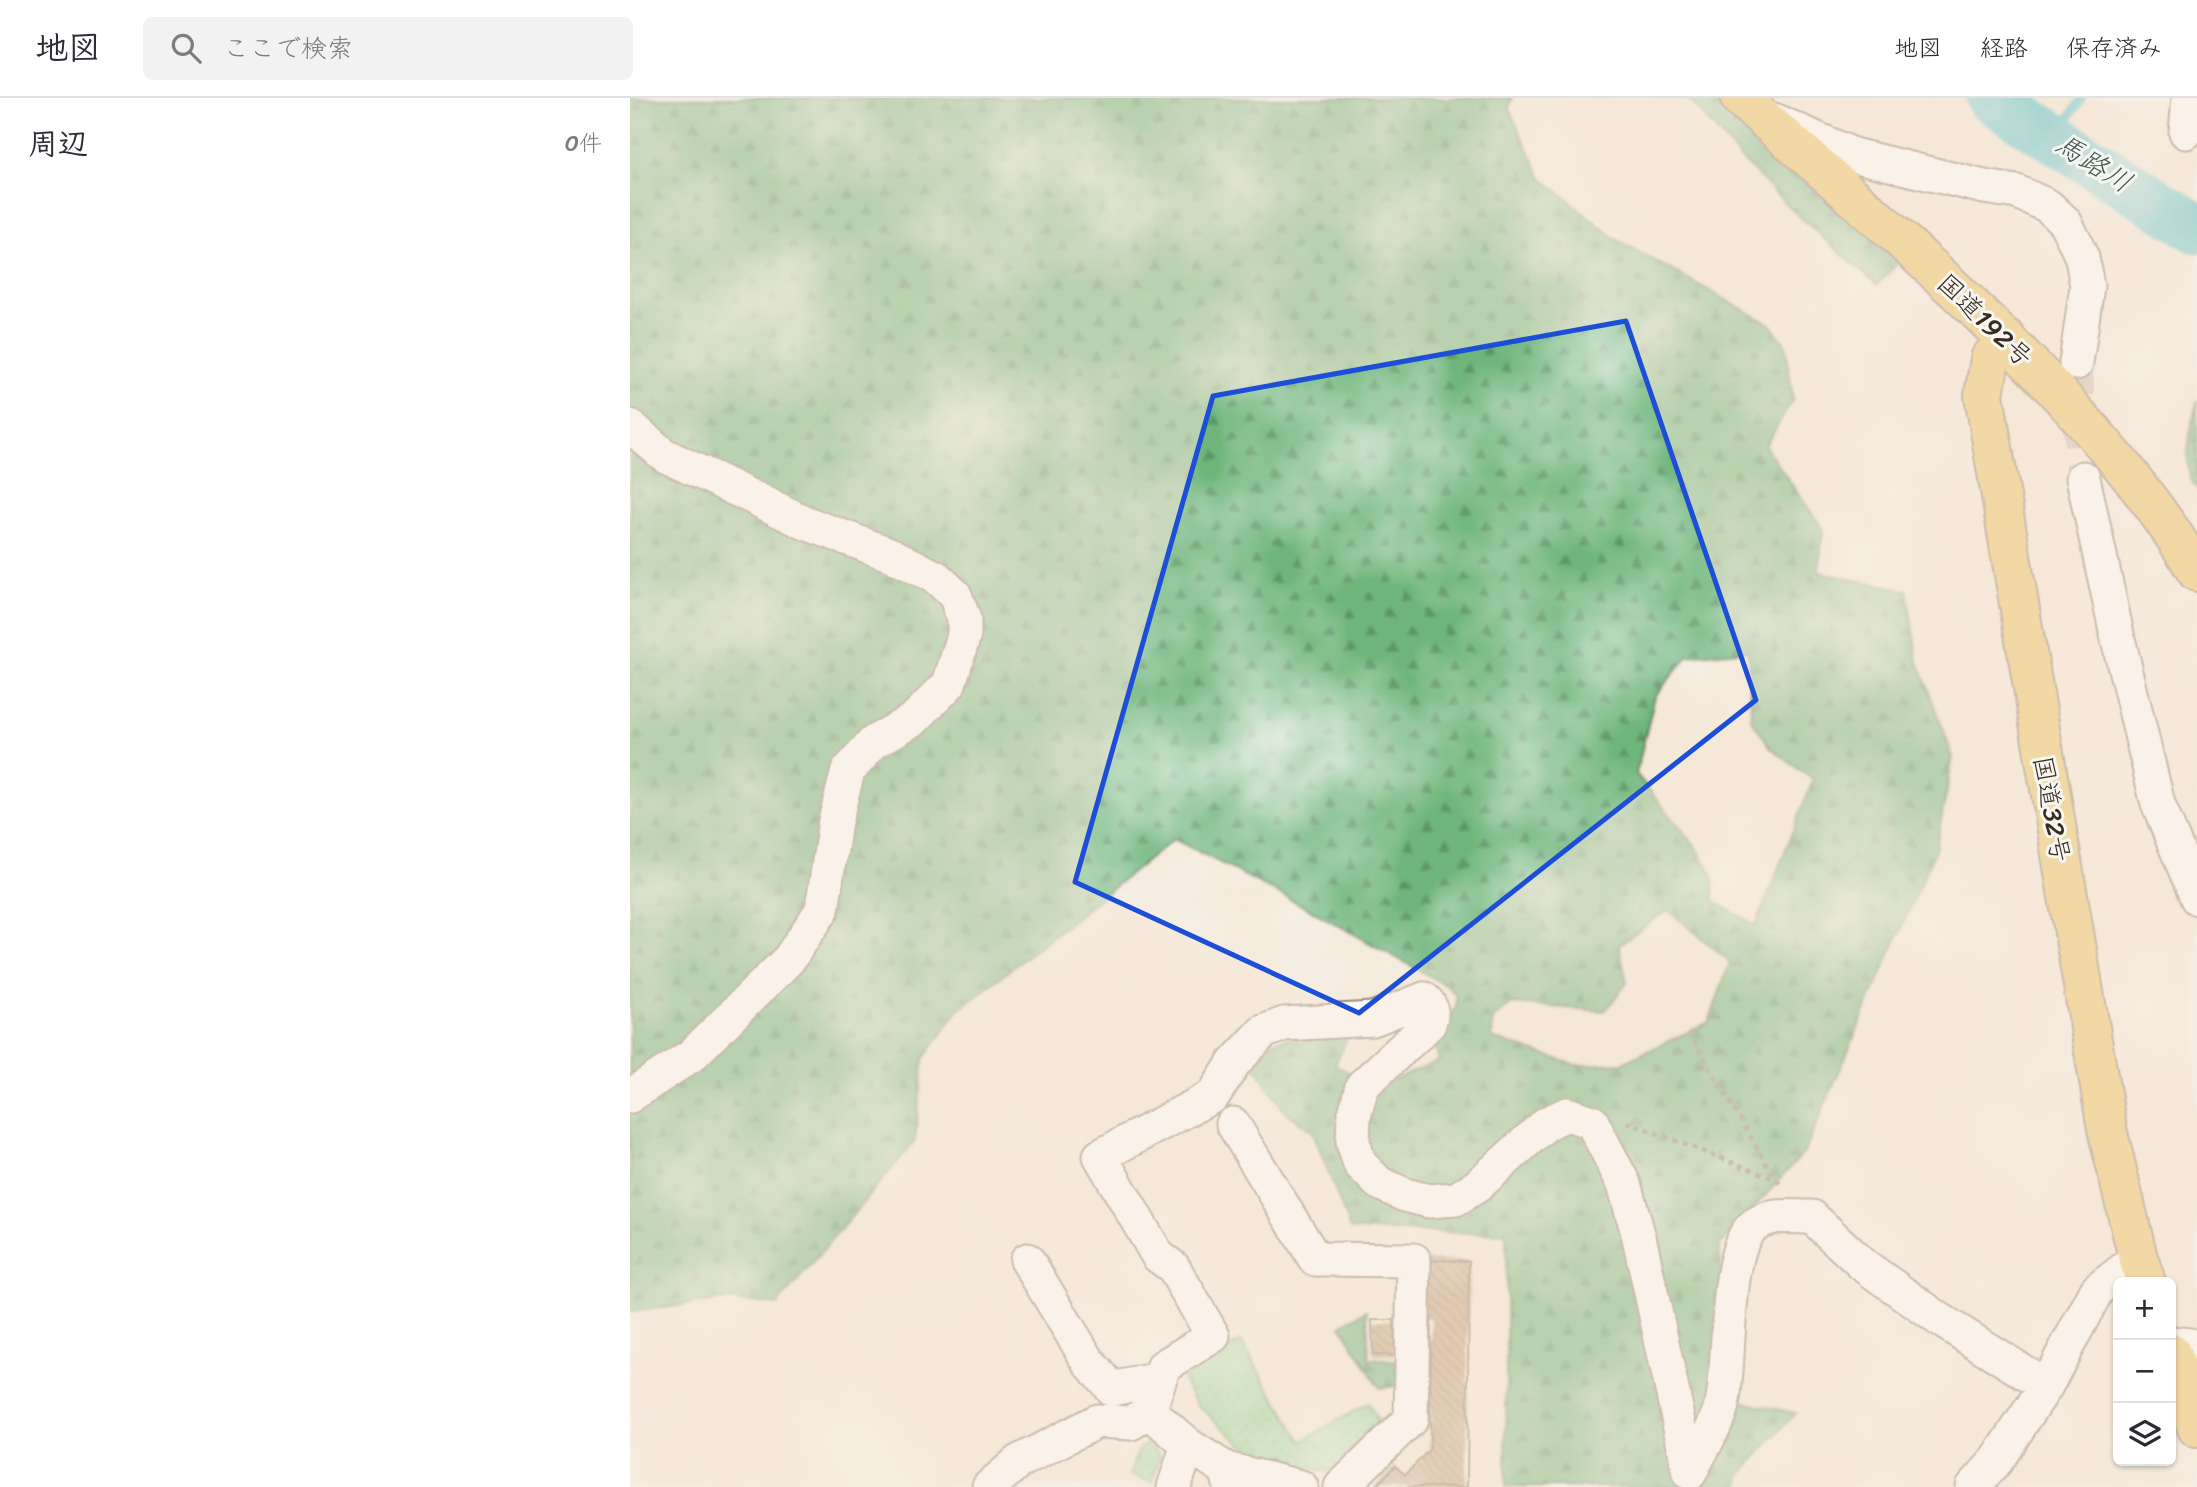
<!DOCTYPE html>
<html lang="ja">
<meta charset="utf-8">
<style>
:root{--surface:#fff;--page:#f2f2f3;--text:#2b2b33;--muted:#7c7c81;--line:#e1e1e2}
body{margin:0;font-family:Sriracha,"Klee One",sans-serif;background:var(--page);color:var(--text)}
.controls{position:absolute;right:21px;bottom:21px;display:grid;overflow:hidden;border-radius:10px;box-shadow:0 2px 5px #0004}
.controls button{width:63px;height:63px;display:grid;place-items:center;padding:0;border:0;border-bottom:2px solid var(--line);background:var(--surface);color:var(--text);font:35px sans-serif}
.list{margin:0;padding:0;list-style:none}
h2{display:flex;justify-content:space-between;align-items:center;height:91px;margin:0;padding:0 28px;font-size:30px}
h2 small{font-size:23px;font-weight:400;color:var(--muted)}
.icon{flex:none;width:38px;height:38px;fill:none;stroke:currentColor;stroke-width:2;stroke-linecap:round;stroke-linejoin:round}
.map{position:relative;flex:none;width:1567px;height:1389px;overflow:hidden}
header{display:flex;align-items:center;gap:42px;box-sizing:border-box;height:98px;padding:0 35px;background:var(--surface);border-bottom:2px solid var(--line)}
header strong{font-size:33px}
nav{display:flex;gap:38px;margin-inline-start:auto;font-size:24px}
.search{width:490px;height:63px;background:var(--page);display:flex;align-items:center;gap:18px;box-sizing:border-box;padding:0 24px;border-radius:10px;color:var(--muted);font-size:26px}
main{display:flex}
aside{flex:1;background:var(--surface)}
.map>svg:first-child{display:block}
</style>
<header>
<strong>地図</strong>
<div class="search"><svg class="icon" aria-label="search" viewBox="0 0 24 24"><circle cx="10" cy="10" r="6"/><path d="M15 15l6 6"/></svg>ここで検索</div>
<nav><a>地図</a><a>経路</a><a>保存済み</a></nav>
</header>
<main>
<aside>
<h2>周辺<small>0件</small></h2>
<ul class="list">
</ul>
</aside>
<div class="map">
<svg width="1567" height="1389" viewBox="0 0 1567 1389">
<defs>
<pattern id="forest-firs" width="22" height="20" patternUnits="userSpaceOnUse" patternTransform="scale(1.75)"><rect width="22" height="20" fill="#6eb67c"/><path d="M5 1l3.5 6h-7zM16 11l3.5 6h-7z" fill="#5c9465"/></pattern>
<pattern id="park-dots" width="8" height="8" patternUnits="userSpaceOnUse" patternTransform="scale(1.75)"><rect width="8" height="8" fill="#88d492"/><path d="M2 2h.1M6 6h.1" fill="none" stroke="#76b67d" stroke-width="1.8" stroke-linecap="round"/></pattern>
<pattern id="building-back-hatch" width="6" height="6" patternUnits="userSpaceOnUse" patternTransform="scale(1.75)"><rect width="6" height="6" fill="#cba786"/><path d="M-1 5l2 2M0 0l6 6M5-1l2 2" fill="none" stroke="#a6886d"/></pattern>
</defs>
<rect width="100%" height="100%" fill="#f6f6f2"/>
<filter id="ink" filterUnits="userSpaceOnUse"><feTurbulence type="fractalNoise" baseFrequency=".0143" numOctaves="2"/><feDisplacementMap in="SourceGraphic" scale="14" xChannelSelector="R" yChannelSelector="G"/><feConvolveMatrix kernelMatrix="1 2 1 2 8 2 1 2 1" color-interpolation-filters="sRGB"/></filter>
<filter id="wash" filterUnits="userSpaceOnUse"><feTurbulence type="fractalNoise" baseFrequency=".00686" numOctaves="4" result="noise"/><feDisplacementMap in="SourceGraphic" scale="28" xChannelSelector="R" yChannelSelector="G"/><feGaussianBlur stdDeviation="1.57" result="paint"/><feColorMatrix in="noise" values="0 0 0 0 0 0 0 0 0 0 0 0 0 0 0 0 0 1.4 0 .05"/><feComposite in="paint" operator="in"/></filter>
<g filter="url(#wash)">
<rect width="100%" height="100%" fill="#f5e8d7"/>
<path fill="url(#forest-firs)" stroke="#54704d" stroke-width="2" fill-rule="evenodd" d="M0,0H882L879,11L912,80L987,142L1140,226L1156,247L1163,302L1135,348L1193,431L1189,474L1277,492L1288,563L1323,659L1306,750L1174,1055L1089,1148L1107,1302L1166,1315L1111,1376L1110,1389H876V1136L720,1132L683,1034L655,1013L621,963L644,943L721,932L705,967L729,980L766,981L809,963L803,943L826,909V897L817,888L679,811L544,741L328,913L294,960L285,1043L147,1207L98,1202L0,1214ZM1118,552L1121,621L1141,650L1183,682L1126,827L1084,803L1083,777L1066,748L1006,676L1025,598L1058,558ZM1038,812L1100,864L1079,924L992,965L946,967L862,940L863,921L882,906L975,913L997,885L989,847Z
M1054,0H1081L1269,164L1247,187L1163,113L1109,59L1063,6Z
M1567,303V391C1549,371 1562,328 1567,303Z
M737,1212L739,1261L768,1263V1288L749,1290L711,1227Z"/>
<path fill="url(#park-dots)" stroke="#627f58" stroke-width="2" d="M611,1243L672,1343L738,1305L748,1323L700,1374L640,1363L612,1346L568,1307L552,1281Z
M517,1345L530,1357L523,1384L499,1377L509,1351Z"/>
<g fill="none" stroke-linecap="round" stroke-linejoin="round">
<path stroke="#55c2ce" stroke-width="9" d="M1426,39L1452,0"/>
<path stroke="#55c2ce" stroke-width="51" d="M1361,0L1567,130"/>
</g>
<g id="blocks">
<path fill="url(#building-back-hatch)" d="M792,1162L839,1163L837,1389H745L765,1368L775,1377L800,1351L801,1220H791Z
M742,1222H764L765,1257H743Z"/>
</g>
</g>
<g filter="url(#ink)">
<use href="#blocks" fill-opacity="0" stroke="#98897a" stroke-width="2"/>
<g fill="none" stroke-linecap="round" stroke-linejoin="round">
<path stroke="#d0c2b2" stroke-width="33" stroke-dasharray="33 17" stroke-linecap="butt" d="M1446,265L1453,380"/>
<g stroke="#98897a" stroke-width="37">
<path id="minor" d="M1144,22L1223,57L1354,89L1387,94L1418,108L1435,124L1444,142L1452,160L1457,188L1446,265
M1556,34L1559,0
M0,328L34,357L176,425L262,457L307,480L325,497L334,521V537L319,586L284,621L244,644L218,673L205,723L192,812L159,861L62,957L0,998
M1453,380L1488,541L1528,706L1567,800
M603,1026L685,1161L784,1162L781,1321L711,1389
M397,1162L459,1264L482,1291L529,1281
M1541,1245L1559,1247L1567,1256
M519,1313L558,1347L596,1371L601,1389
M596,1371L671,1389
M359,1389L388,1364L467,1323L501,1325L519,1313L534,1268L583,1238L543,1169L528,1158L470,1058L583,998L604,965L633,934L654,926L743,921L794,901C803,908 802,916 799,926L732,988L724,1019L723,1044L730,1066L749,1085L775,1097L799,1103L826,1101L847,1088L917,1025L937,1016L962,1024L994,1086L1009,1139L1060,1375C1069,1356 1085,1331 1091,1311C1102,1272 1092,1151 1124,1127C1141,1115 1163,1119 1182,1119L1232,1166L1309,1221L1416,1288
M544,1389L558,1347
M1343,1389L1367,1362L1416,1288L1467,1192L1508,1160"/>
</g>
<g stroke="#98897a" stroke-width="42">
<path id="highway" d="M1110,0C1219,95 1328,188 1427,294C1479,350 1528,408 1567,474
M1376,240L1360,261L1354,297L1477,1031L1508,1160L1516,1184
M1541,1255L1567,1330"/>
</g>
<path stroke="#98897a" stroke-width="4.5" stroke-dasharray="5 5" stroke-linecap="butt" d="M1059,934L1145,1081
M997,1024L1145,1081L1153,1088"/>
<use href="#minor" stroke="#fff" stroke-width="33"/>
<use href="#highway" stroke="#ecc669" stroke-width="38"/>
</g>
</g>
<path d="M0 0H1567V1389H0ZM996,223L1126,602L729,915L445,784L583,298Z" fill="#f5e8d7" fill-opacity=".55" fill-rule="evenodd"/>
<path fill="none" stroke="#1d4ed8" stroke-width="5" stroke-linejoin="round" d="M996,223L1126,602L729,915L445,784L583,298Z"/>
<g text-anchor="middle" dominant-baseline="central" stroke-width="6" stroke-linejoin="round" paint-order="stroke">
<g font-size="26" fill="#3b2a1e" stroke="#f6f6f2">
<text transform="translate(1355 222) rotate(44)">国道192号</text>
<text transform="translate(1422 711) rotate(80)">国道32号</text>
</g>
<g font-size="28" font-style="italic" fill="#435853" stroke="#f6f6f2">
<text transform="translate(1464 65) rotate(32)">馬路川</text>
</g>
</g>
</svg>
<div class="controls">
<button>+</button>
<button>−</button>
<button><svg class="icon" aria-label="layers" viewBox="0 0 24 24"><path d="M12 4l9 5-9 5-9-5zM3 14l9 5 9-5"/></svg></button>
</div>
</div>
</main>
